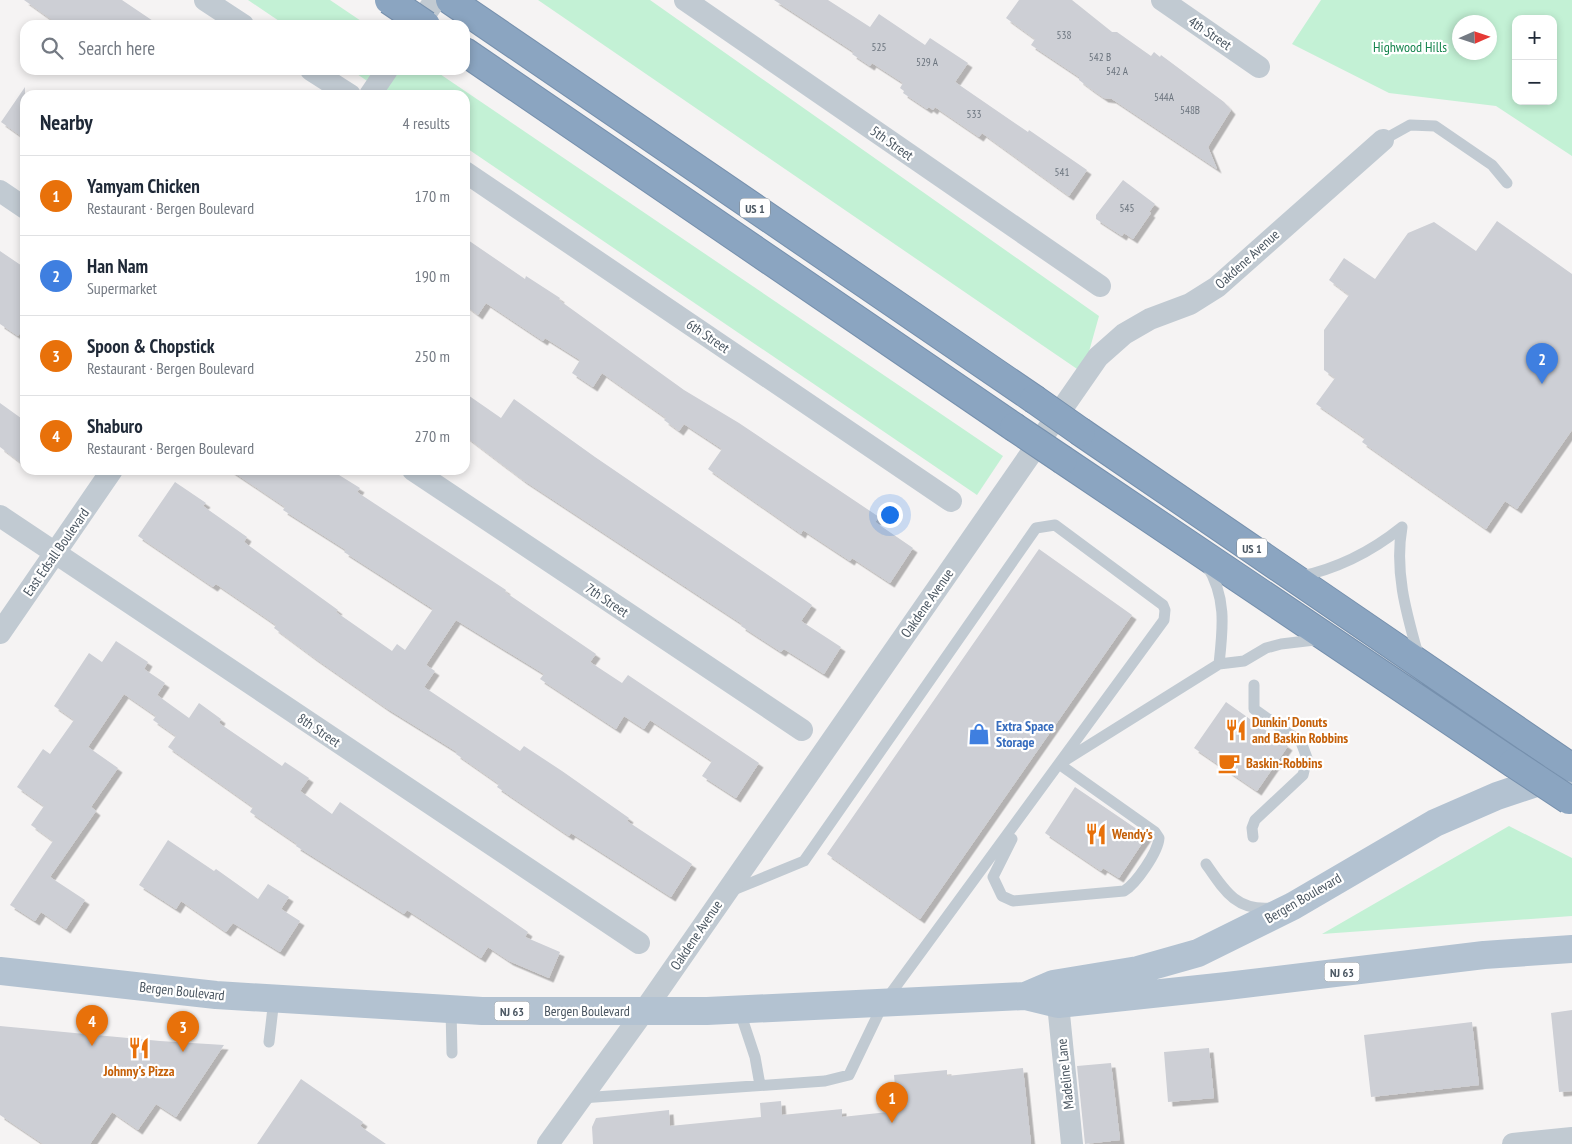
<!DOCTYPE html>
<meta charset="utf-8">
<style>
:root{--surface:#fff;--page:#f6f6f7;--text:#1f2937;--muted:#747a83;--line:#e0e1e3;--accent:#db2777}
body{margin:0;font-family:"PT Sans Narrow",sans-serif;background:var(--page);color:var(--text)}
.controls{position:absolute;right:15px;top:15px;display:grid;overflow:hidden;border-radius:10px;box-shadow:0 2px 8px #0003}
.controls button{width:45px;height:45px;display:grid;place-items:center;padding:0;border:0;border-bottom:1px solid var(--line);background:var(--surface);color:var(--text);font:25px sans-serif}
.compass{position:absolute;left:1452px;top:15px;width:45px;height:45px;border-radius:50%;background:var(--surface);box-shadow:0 2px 8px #0003;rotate:87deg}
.you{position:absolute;left:889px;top:514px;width:18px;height:18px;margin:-12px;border:4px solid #fff;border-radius:50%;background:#1a73e8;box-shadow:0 0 0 8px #1a73e833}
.badge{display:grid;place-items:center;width:32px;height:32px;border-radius:50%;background:var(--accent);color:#fff;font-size:16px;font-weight:700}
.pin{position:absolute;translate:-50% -41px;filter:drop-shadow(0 1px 2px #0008)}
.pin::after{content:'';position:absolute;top:26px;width:18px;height:15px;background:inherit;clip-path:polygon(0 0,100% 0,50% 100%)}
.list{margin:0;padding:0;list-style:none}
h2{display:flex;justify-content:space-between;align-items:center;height:65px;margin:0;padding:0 20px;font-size:21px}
h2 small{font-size:16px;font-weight:400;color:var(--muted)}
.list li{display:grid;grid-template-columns:32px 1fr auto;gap:15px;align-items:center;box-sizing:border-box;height:80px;padding:0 20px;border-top:1px solid var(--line)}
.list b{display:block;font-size:19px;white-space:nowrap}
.list p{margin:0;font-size:16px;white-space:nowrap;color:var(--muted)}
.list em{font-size:16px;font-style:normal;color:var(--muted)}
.icon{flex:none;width:28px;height:28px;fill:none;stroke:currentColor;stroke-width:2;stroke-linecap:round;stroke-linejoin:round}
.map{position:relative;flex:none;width:1572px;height:1144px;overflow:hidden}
.search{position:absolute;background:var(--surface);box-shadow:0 2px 8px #0003;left:20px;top:20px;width:450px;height:55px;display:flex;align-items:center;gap:12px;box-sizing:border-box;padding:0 18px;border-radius:15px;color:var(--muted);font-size:19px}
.panel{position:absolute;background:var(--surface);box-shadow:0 2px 8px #0003;left:20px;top:90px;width:450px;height:385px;border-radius:15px}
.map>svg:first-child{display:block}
</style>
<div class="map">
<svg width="1572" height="1144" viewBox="0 0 1572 1144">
<defs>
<filter id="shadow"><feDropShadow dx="4.5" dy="4.5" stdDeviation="0" flood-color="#0004"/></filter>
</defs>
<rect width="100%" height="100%" fill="#f5f3f3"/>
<path fill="#c3f1d5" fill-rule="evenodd" d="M248,0H330L367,25H285Z
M538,0H650L1099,316L1083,373Z
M1321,0H1572V156L1496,106L1389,93L1292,44ZM1516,19H1553V101H1516ZM1490,22V52H1460V22Z
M351,70H434L1003,456L977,495L465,147V95H388Z
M1509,826L1572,858V916L1322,934Z"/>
<path fill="#cdcfd5" filter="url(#shadow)" d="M24,0H122L159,25H59Z
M774,0H828L870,27L879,14L925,45L930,38L968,63L955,82L1028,132L1029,130L1087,170L1069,196L982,133L979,137L935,107L933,110L929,107L927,109L903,93L904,91L900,88L903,83L872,63L870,66L852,54L854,52Z
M1019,0H1072L1112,32H1117L1151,56L1154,52L1160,57L1161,55L1224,102L1231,110L1208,147L1217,169L1112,99L1104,98L1091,89L1079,80V77L1031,45L1035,39L1006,18Z
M25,87V139L1,122Z
M1123,180L1155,204L1149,212L1151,213L1133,239L1124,233L1122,236L1096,219V215Z
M1497,221L1572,274V430L1517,509L1505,501L1486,529L1362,442L1365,438L1316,404L1335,378L1324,370V330L1349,295L1329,280L1344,258L1375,279L1408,233L1434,222L1476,251Z
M465,238L525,279L526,276L560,298L559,300L684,390L739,423L879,517L875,522L913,548L890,583L852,558L850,561L803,530L801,534L708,469L722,449L684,424L679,431L664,420L666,418L602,373L593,387L572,373L580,360L545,338L543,341L486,303L478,315L465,305Z
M0,251L25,268V326L18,336L0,324Z
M465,393L501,418L514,399L595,457L812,605L801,621L841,647L824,674L784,649L781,652L741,626L742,624L523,480L465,436Z
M0,403L25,421V466L0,447Z
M230,470H331L360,488L357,492L506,590L505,592L596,654L590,662L622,683L628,675L759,763L736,798L702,776L712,761L650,720L644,729L624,716L616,729L540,679L544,674L456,620L426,665L435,671L424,687L520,751L524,746L562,771L629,818L627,821L692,864L671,897L571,833L569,836L497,787L499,784L456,754L457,752L386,708L313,657L274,628L276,625L216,584L213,587L138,536L175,482L206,503L203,506L247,537L244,542L338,610L336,612L392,651L397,644L405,650L433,609L344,552L346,550L283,510L285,507Z
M1039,549L1132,615L920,919L827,854Z
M116,641L148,662L144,669L165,683L157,695L189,718L199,703L221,719L219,723L282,766L285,762L309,778L300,791L332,814L340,802L528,932L525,937L560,952L549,978L509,961L488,947L481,958L407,910L404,914L296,846L297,844L250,812L253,807L168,747L176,736L153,720L156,716L124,694L88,747L118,768L91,807L96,811L50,877L85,900L66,929L41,912L35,921L10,905L53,841L31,825L44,806L17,787L43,749L50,754L74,720L54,706L89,653L102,662Z
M1226,702L1288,746L1257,791L1194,748Z
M1075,787L1147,836L1119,878L1103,868L1101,871L1045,833Z
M168,840L214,871L216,869L258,899L268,884L289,897L281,909L300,921L280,952L233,923L226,932L181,901L176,909L139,885Z
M1572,1010V1091L1559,1092L1551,1013Z
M1472,1022L1479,1085L1371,1097L1364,1035Z
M0,1026L160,1041L224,1045L176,1117L156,1104L138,1130L112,1112L90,1144H43L0,1115Z
M1209,1048L1214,1098L1168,1102L1164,1052Z
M1111,1063L1120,1140L1085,1144L1077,1066Z
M1023,1068L1031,1144H593L592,1127L596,1118L669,1110L670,1126L761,1117L760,1103L781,1101L782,1115L842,1109V1117L897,1111L894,1075L947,1070V1076Z
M301,1079L363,1122L360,1126L386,1144H257Z"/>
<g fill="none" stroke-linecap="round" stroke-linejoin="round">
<g stroke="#7690ad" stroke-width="30">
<path id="highway" d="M450,0L1034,399
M465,52L1014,427
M1081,432L1572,768
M1063,460L1513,763"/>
</g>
<path stroke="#c1cad2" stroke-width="11" d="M1383,140L1410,125L1435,126L1492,165L1507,183
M1402,527C1394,573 1407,615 1419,658
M1206,564C1227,597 1223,628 1219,664
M1298,577C1337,569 1371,552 1402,527
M1064,761L1219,664L1244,661L1266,648L1281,644L1323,639
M1253,837L1252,828L1255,820L1303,775L1307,758L1301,742L1254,709V685
M1012,839L993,877L1002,896L1013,901L1124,891C1136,884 1158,852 1159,838L1155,832L1059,764
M1206,864C1224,890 1236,911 1271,908
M451,1009L452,1053
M739,1009L755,1057L760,1085
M269,1042L274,999
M581,1098L825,1081L849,1075L883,1004L1164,620L1165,610L1163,605L1055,525L1036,528L804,861L731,891"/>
<path stroke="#c1cad2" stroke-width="22" d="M205,0L243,25
M685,0L1100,286
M1162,0L1259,67
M418,25L435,0
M311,70L350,95
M370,95L387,70
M465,172L951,501
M0,191L25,208
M413,470L802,730
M0,516L639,943
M0,633L112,470
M1058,1004L1072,1144
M548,1144L644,1011L1098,357L1124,334L1150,319L1190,304L1217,287L1383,140
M1513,1144L1572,1138"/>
<path stroke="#b3c2d1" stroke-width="28" d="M0,971L216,995L482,1011H707L1025,996L1058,1004L1227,986L1484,955L1572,949
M1025,996L1053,984L1138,970L1198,953L1293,906L1435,823L1497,796L1572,771"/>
<use href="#highway" stroke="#8ba5c1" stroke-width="28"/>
<g stroke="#7690ad" stroke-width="30" stroke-linecap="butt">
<path id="highway-bridge" d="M389,0L426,25
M1034,399L1081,432
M1014,427L1063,460
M1513,763L1569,800"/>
</g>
<use href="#highway-bridge" stroke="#8ba5c1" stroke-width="28"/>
</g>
<defs>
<g id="restaurant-bare" transform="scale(1.725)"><path d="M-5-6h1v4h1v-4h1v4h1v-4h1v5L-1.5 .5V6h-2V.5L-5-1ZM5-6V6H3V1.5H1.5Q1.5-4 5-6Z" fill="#e8710a" stroke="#fff" stroke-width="2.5" paint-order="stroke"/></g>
<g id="shop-bare" transform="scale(1.725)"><path d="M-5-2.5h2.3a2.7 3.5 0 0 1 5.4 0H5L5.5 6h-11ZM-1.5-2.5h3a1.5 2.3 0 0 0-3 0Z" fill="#3f7fe0" stroke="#fff" stroke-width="2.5" paint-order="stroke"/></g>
<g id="cafe-bare" transform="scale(1.725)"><path d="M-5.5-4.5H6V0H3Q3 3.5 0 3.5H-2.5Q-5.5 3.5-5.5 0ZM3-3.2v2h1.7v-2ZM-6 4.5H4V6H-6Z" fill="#e8710a" stroke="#fff" stroke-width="2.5" paint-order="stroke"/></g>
</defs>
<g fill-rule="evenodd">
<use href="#restaurant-bare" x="1236" y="730"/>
<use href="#shop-bare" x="979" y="734"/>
<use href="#cafe-bare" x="1229" y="763"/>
<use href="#restaurant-bare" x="1096" y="834"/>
<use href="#restaurant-bare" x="139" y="1048"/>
</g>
<g text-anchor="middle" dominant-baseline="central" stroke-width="4.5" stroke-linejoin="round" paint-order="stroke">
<g font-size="11" fill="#6b747e">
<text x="1064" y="35">538</text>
<text x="879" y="47">525</text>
<text x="1100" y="57">542 B</text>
<text x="927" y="62">529 A</text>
<text x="1117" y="71">542 A</text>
<text x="1164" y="97">544A</text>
<text x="1190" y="110">548B</text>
<text x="974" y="114">533</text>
<text x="1062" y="172">541</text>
<text x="1127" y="208">545</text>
</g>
<g fill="#fff" stroke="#808990" stroke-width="1">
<rect x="740" y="198.5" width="30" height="19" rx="4"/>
<rect x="1237" y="538.5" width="30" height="19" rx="4"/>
<rect x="1324.5" y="962.5" width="35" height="19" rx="4"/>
<rect x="494.5" y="1001.5" width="35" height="19" rx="4"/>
</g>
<g font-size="12" font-weight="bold" fill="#4a5661">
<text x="755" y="208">US 1</text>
<text x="1252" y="548">US 1</text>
<text x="1342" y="972">NJ 63</text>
<text x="512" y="1011">NJ 63</text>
</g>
<g font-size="14" fill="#4a5661" stroke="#fff">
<text transform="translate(1210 33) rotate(34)">4th Street</text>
<text transform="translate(892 143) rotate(35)">5th Street</text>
<text transform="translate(1247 259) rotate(-42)">Oakdene Avenue</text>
<text transform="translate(708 336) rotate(34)">6th Street</text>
<text transform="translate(56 552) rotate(-55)">East Edsall Boulevard</text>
<text transform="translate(607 600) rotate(34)">7th Street</text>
<text transform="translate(927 603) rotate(-55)">Oakdene Avenue</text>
<text transform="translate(319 730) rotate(34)">8th Street</text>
<text transform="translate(1303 898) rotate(-30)">Bergen Boulevard</text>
<text transform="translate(696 935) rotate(-56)">Oakdene Avenue</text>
<text transform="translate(182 991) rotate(6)">Bergen Boulevard</text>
<text x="587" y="1011">Bergen Boulevard</text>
<text transform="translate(1065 1074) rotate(-96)">Madeline Lane</text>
</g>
<g font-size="14" fill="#17864f" stroke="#fff">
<text x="1410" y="47">Highwood Hills</text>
</g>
<g font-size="14" font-weight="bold" fill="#c56008" stroke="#fff" text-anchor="start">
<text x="1252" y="722">Dunkin' Donuts<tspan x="1252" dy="16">and Baskin Robbins</tspan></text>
<text x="1246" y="763">Baskin-Robbins</text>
<text x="1112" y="834">Wendy's</text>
<text x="139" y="1071" text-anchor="middle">Johnny's Pizza</text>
</g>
<g font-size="14" font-weight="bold" fill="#366cbe" stroke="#fff" text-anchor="start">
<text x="996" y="726">Extra Space<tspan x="996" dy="16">Storage</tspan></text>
</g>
</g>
</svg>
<div class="controls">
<button>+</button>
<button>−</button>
</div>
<svg class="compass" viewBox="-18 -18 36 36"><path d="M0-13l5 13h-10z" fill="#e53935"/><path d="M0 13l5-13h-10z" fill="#747a83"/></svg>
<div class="you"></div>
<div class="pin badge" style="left:892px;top:1123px;background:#e8710a">1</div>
<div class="pin badge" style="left:1542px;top:384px;background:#3f7fe0">2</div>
<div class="pin badge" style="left:183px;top:1052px;background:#e8710a">3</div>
<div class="pin badge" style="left:92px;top:1046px;background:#e8710a">4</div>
<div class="search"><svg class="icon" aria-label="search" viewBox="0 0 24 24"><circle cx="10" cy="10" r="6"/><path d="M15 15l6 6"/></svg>Search here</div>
<section class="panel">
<h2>Nearby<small>4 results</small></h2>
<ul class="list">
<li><span class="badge" style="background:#e8710a">1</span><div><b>Yamyam Chicken</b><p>Restaurant · Bergen Boulevard</p></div><em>170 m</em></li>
<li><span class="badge" style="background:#3f7fe0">2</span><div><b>Han Nam</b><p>Supermarket</p></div><em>190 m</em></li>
<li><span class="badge" style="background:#e8710a">3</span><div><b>Spoon &amp; Chopstick</b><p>Restaurant · Bergen Boulevard</p></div><em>250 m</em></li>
<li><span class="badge" style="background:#e8710a">4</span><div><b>Shaburo</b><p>Restaurant · Bergen Boulevard</p></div><em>270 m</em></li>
</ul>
</section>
</div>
